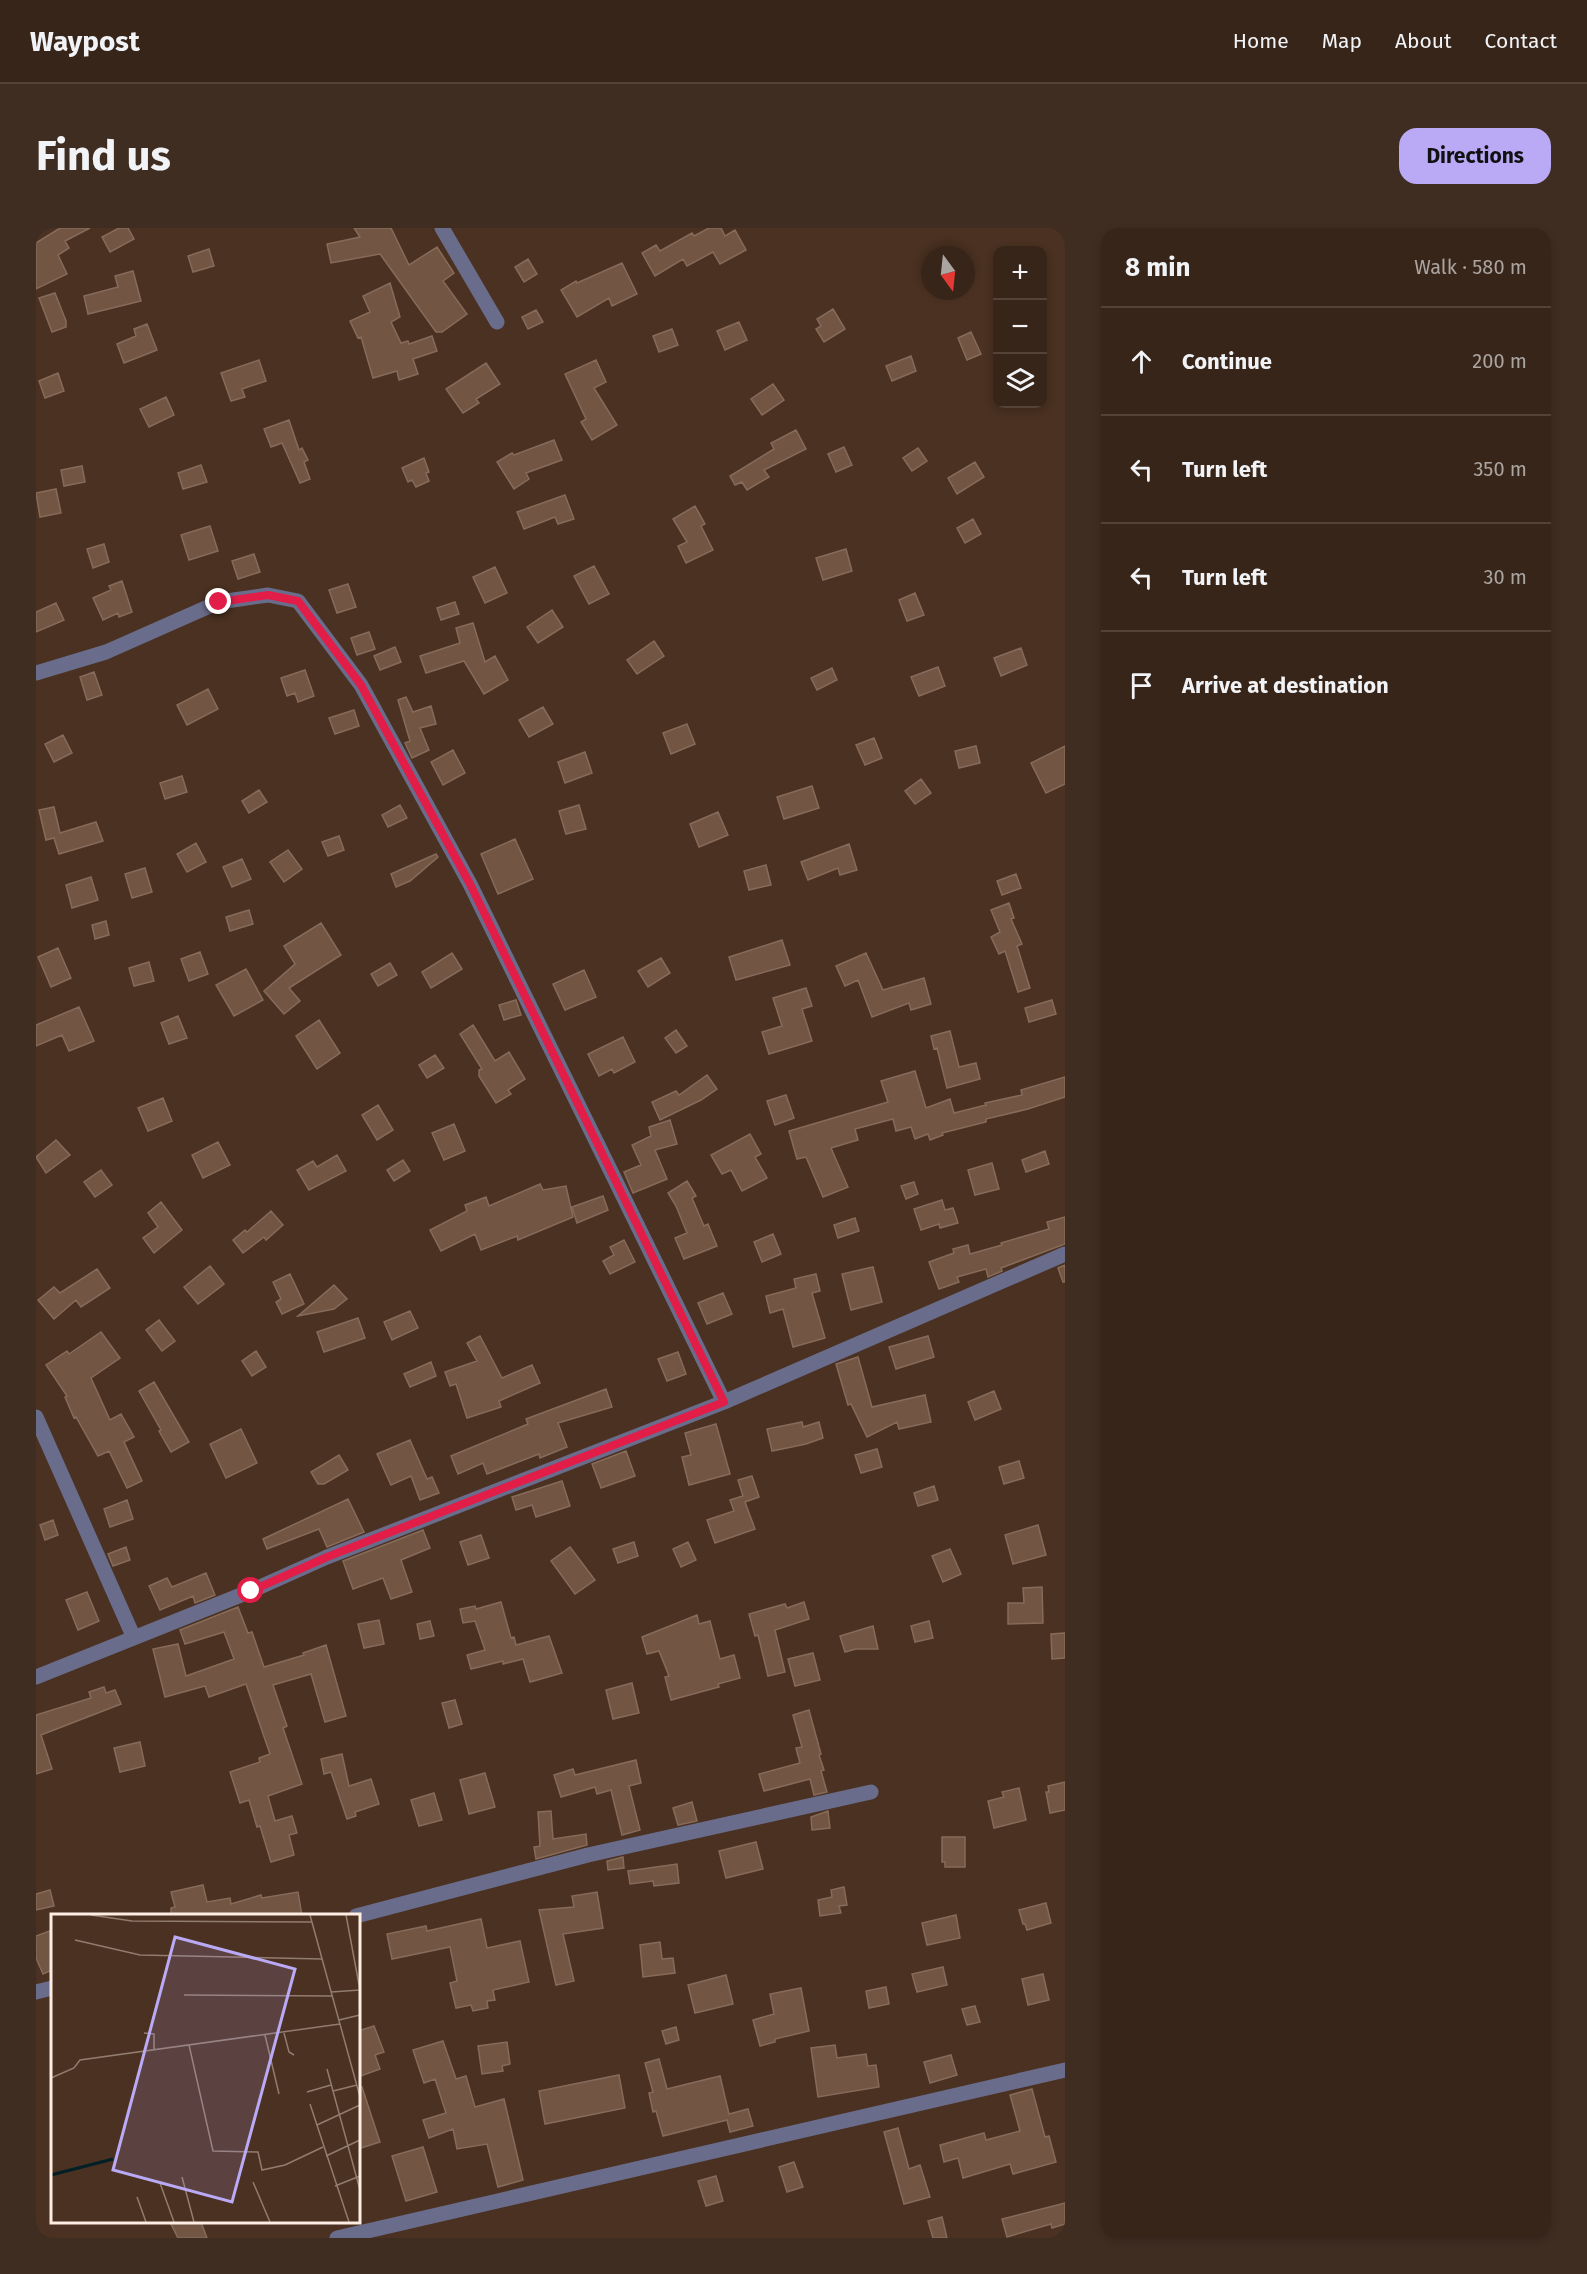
<!DOCTYPE html>
<meta charset="utf-8">
<style>
:root{--surface:#382519;--page:#3f2d22;--text:#f1f3f6;--muted:#aba5a2;--line:#524238;--accent:#baaaf6}
body{margin:0;font-family:"Fira Sans",sans-serif;background:var(--page);color:var(--text)}
.controls{position:absolute;right:18px;top:18px;display:grid;overflow:hidden;border-radius:12px;box-shadow:0 3px 9px #0003}
.controls button{width:54px;height:54px;display:grid;place-items:center;padding:0;border:0;border-bottom:2px solid var(--line);background:var(--surface);color:var(--text);font:30px sans-serif}
.compass{position:absolute;left:885px;top:18px;width:54px;height:54px;border-radius:50%;background:var(--surface);box-shadow:0 3px 9px #0003;rotate:165deg}
.stop{position:absolute;width:18px;height:18px;margin:-14px;border:4px solid #e11d48;border-radius:50%;background:#fff}
.stop.end{background:#e11d48;border-color:#fff;box-shadow:0 2px 6px #0008}
.list{margin:0;padding:0;list-style:none}
h2{display:flex;justify-content:space-between;align-items:center;height:78px;margin:0;padding:0 24px;font-size:26px}
h2 small{font-size:20px;font-weight:400;color:var(--muted)}
.list li{display:grid;grid-template-columns:39px 1fr auto;gap:18px;align-items:center;box-sizing:border-box;height:108px;padding:0 24px;border-top:2px solid var(--line)}
.list b{display:block;font-size:22px;white-space:nowrap}
.list em{font-size:20px;font-style:normal;color:var(--muted)}
.icon{flex:none;width:33px;height:33px;fill:none;stroke:currentColor;stroke-width:2;stroke-linecap:round;stroke-linejoin:round}
.map{position:relative;flex:none;width:1029px;height:2010px;overflow:hidden;border-radius:18px}
header{display:flex;align-items:center;gap:36px;box-sizing:border-box;height:84px;padding:0 30px;background:var(--surface);border-bottom:2px solid var(--line)}
header strong{font-size:28px}
nav{display:flex;gap:33px;margin-inline-start:auto;font-size:21px}
.intro{display:flex;align-items:center;justify-content:space-between;box-sizing:border-box;height:144px;padding:0 36px}
h1{margin:0;font-size:42px}
.button{padding:15px 27px;border-radius:18px;background:var(--accent);color:#111;font-size:21px;font-weight:700}
main{display:flex;gap:36px;padding:0 36px}
aside{flex:1;background:var(--surface);border-radius:18px;box-shadow:0 3px 9px #0003}
.map>svg:first-child{display:block}
</style>
<header>
<strong>Waypost</strong>
<nav><a>Home</a><a>Map</a><a>About</a><a>Contact</a></nav>
</header>
<div class="intro"><h1>Find us</h1><a class="button">Directions</a></div>
<main>
<div class="map">
<svg width="1029" height="2010" viewBox="0 0 1029 2010">
<rect width="100%" height="100%" fill="#4a3121"/>
<path fill="#725643" stroke="#876b5a" stroke-width="1.5" d="M24,0H54L29,13L33,20L22,27L31,46L0,61V15Z
M83,0H92L98,11L74,24L66,9Z
M318,0H355L373,37L401,19L418,45L407,53L431,86L406,104H400L344,26L295,35L291,16L324,9Z
M673,0H685L689,8L699,2L710,22L684,36L677,24L651,38L647,31L619,48L606,25L620,17L624,23L656,5L658,8Z
M173,21L178,38L157,44L152,28Z
M492,31L501,46L488,54L479,39Z
M586,35L601,66L576,78L573,70L541,89L525,62L540,53L541,55Z
M97,43L105,73L52,86L48,68L82,59L79,48Z
M354,55L364,89L355,94L365,115L372,113L373,116L396,108L401,123L377,131L382,146L363,152L361,143L337,150L325,109L322,110L314,93L334,84L327,68Z
M19,65L30,93V99L16,104L3,70Z
M797,81L809,101L788,114L780,101L785,98L781,91Z
M500,82L507,94L492,101L486,89Z
M703,94L711,112L689,122L681,103Z
M111,96L121,122L88,135L81,116L100,108L98,101Z
M636,101L642,117L623,124L617,108Z
M935,104L945,126L931,132L922,110Z
M875,128L880,143L856,153L850,138Z
M223,132L230,153L206,161L209,169L195,173L185,145Z
M560,132L570,154L558,160L581,197L556,212L545,194L550,191L529,146Z
M450,135L464,156L440,171L443,175L427,185L410,161Z
M22,145L28,163L9,170L3,153Z
M737,156L748,172L726,187L715,171Z
M130,169L138,187L113,199L104,181Z
M253,192L263,222L266,220L272,232L268,234L274,251L264,255L246,215L235,219L228,201Z
M760,202L770,221L728,242L733,249L711,262L706,254L699,257L694,248L738,221L735,215Z
M518,212L526,232L490,245L493,251L478,261L461,234L476,225L478,227Z
M808,219L816,237L800,244L792,226Z
M882,220L891,233L876,243L867,230Z
M388,230L393,244L390,245L393,253L380,259L376,252L372,254L366,240Z
M939,234L948,249L921,266L912,250Z
M165,237L171,254L147,261L142,245Z
M46,238L49,254L28,258L25,242Z
M20,261L25,285L4,289L0,265Z
M529,267L538,291L522,296L519,289L488,301L481,284Z
M659,278L669,296L665,298L677,322L650,335L642,318L651,314L637,291Z
M937,291L945,306L929,315L921,300Z
M174,298L182,323L153,332L145,307Z
M68,316L73,334L57,340L51,321Z
M810,321L816,343L787,352L780,330Z
M218,326L224,344L202,351L196,333Z
M558,338L573,366L553,376L538,348Z
M459,339L471,365L449,375L437,349Z
M86,353L96,384L83,389L82,385L67,392L57,370L75,362L73,358Z
M312,356L320,379L301,385L293,362Z
M879,365L888,387L871,393L863,372Z
M419,374L423,386L405,392L401,380Z
M20,375L28,392L0,404V384Z
M516,382L527,399L502,415L491,399Z
M437,395L449,434L459,428L472,452L448,466L428,433L390,445L384,428L424,415L420,400Z
M333,404L339,421L321,427L315,410Z
M618,413L628,428L601,446L591,432Z
M359,419L365,434L344,442L338,428Z
M985,420L991,437L965,448L958,430Z
M902,439L909,458L883,468L875,449Z
M796,440L801,452L781,462L775,450Z
M269,442L278,468L262,474L259,465L251,468L245,450Z
M58,444L66,467L51,472L44,449Z
M172,461L182,481L151,497L141,477Z
M370,469L377,484L395,478L400,496L384,500L393,522L376,530L369,515L374,513L362,472Z
M507,479L517,496L493,509L483,492Z
M318,482L323,498L299,506L293,490Z
M651,496L659,516L635,526L627,505Z
M27,507L36,525L18,534L9,516Z
M838,510L846,530L829,537L820,517Z
M940,518L944,535L923,540L919,523Z
M1029,518V556L1010,565L995,535Z
M417,522L429,545L407,557L395,534Z
M549,524L556,545L529,555L522,534Z
M146,548L151,564L129,571L124,555Z
M885,551L895,565L879,576L869,563Z
M776,558L783,580L748,591L741,569Z
M223,562L231,574L213,585L206,573Z
M364,577L371,590L352,599L346,587Z
M543,577L550,601L530,606L523,583Z
M18,579L24,605L60,594L67,613L23,626L18,610L10,612L3,582Z
M682,584L692,607L663,619L654,596Z
M303,608L308,622L292,628L286,614Z
M479,611L497,651L462,666L445,626Z
M160,615L170,634L151,644L141,626Z
M813,616L821,642L804,647L802,640L772,652L765,634Z
M252,622L266,641L248,654L234,634Z
M400,626L402,629L374,653L360,659L355,646Z
M206,631L215,651L196,659L187,639Z
M730,637L735,657L713,662L708,643Z
M109,640L116,664L96,670L89,646Z
M980,646L985,660L966,667L961,653Z
M55,649L62,672L36,680L30,657Z
M973,675L978,690L975,691L986,716L981,718L994,760L982,764L969,723L963,726L955,709L964,704L955,682Z
M213,682L217,696L194,703L190,689Z
M70,693L73,707L59,711L56,697Z
M285,695L305,727L253,760L264,773L248,786L228,763L259,736L248,718Z
M746,712L754,737L700,752L693,729Z
M22,720L35,750L15,759L2,729Z
M164,724L172,746L153,753L145,731Z
M416,725L426,741L395,760L386,744Z
M830,725L847,762L888,750L895,776L875,782L873,775L836,789L822,752L809,758L800,738Z
M625,730L634,745L612,759L602,743Z
M113,734L118,753L98,758L93,740Z
M354,735L361,747L342,758L335,746Z
M210,741L227,772L198,788L180,757Z
M548,742L560,769L529,782L517,756Z
M770,760L776,778L766,781L776,813L733,826L726,804L746,798L737,770Z
M480,772L485,787L468,792L463,777Z
M1016,772L1020,786L993,794L989,780Z
M43,779L58,813L33,823L26,807L0,818V797Z
M142,788L151,810L133,816L125,795Z
M283,792L304,825L281,841L260,808Z
M437,797L459,833L473,824L489,851L472,862L475,866L460,875L443,848V842L446,841L424,806Z
M640,802L651,818L640,825L629,810Z
M914,803L923,839L940,835L944,851L911,860L901,820L898,821L895,808Z
M587,809L599,834L578,845L576,841L563,848L552,826Z
M399,827L408,840L391,850L383,837Z
M879,843L890,880L914,871L918,885L950,877L949,875L986,867L985,862L1029,849V869L992,881L950,891V894L906,905L907,907L894,912L892,906L879,911L875,899L860,903L857,891L819,901L822,912L795,920L812,959L787,969L770,929L761,931L753,903L852,874L845,853Z
M671,847L681,861L665,872L624,892L616,874L640,863L643,867Z
M750,867L758,890L739,897L731,873Z
M127,870L136,893L112,903L102,880Z
M342,877L357,902L341,912L326,887Z
M634,892L641,916L619,922L631,951L597,965L588,944L605,937L596,917L615,908L613,899Z
M418,896L429,923L408,932L396,905Z
M714,906L725,926L719,929L731,950L706,963L695,942L686,946L675,927Z
M20,912L34,927L10,945L0,929Z
M182,914L194,937L167,950L156,927Z
M1009,923L1013,936L990,944L986,932Z
M301,927L310,943L273,962L261,942L277,933L281,939Z
M367,932L374,943L358,953L351,942Z
M956,935L963,961L939,967L932,942Z
M65,942L76,957L59,969L48,954Z
M651,953L660,968L656,970L668,998L672,996L681,1018L648,1031L639,1010L651,1005L640,978L632,965Z
M878,954L882,966L870,971L865,958Z
M504,956L507,962L530,958L537,989L482,1012L481,1008L445,1022L439,1006L405,1023L394,1002L431,983L429,977L450,969L453,978Z
M567,968L572,982L541,995L536,979Z
M906,972L909,982L917,980L922,995L904,1000L903,996L885,1002L878,981Z
M125,974L146,1002L118,1025L107,1010L122,999L112,985Z
M235,983L247,997L230,1012L228,1009L207,1025L197,1012L209,1002L211,1004Z
M1029,989V1016L965,1040L966,1043L952,1049L950,1041L921,1049L923,1054L903,1061L893,1034L918,1025L917,1021L932,1017L934,1026L966,1017L965,1015L1013,1001L1011,994Z
M819,990L823,1003L802,1010L798,997Z
M737,1006L745,1026L726,1034L718,1014Z
M588,1012L599,1034L574,1046L567,1033L578,1027L574,1019Z
M1029,1037V1054H1027L1022,1040Z
M174,1038L188,1056L162,1076L148,1059Z
M837,1039L846,1074L815,1082L806,1046Z
M61,1041L74,1060L45,1079L40,1072L18,1091L2,1072L18,1059L24,1065Z
M254,1046L268,1076L246,1086L240,1074L245,1071L237,1054Z
M780,1046L784,1063L776,1065L789,1110L757,1119L747,1081L734,1085L730,1068L760,1060L758,1051Z
M298,1057L311,1071L298,1081L262,1088Z
M687,1065L696,1086L671,1096L662,1075Z
M374,1083L382,1100L356,1112L348,1094Z
M322,1090L329,1110L288,1124L281,1104Z
M123,1092L139,1113L126,1123L110,1102Z
M65,1104L84,1130L55,1150L74,1192L85,1186L98,1209L88,1214L106,1253L91,1260L73,1223L62,1228L40,1189L38,1190L29,1169L31,1168L10,1137L31,1123L33,1126Z
M444,1108L466,1150L496,1137L504,1155L463,1173L465,1179L431,1190L420,1156L414,1158L409,1144L441,1133L431,1115Z
M892,1108L898,1129L860,1141L853,1119Z
M220,1123L230,1139L216,1148L206,1133Z
M642,1124L650,1146L631,1153L622,1131Z
M822,1129L836,1179L889,1167L895,1194L863,1201L861,1194L831,1209L815,1176L812,1177L800,1136Z
M395,1134L400,1148L374,1159L368,1146Z
M118,1154L153,1214L135,1224L123,1203L125,1202L103,1163Z
M570,1161L576,1179L522,1195L531,1219L504,1230L503,1226L451,1246L447,1235L422,1246L415,1228L492,1196L490,1191Z
M958,1163L965,1181L939,1192L932,1174Z
M766,1194L767,1199L783,1194L787,1210L770,1216L736,1223L731,1201Z
M680,1196L694,1246L653,1257L646,1229L655,1227L649,1205Z
M205,1201L221,1235L190,1250L174,1216Z
M374,1212L391,1251L396,1249L403,1265L384,1272L375,1248L355,1257L341,1226Z
M841,1221L846,1239L825,1245L819,1227Z
M590,1223L599,1248L565,1260L556,1236Z
M303,1227L312,1242L288,1256H282L275,1244Z
M983,1233L988,1250L968,1256L963,1239Z
M716,1248L723,1269L709,1274L719,1301L679,1315L671,1292L698,1283L694,1272L707,1268L702,1252Z
M526,1253L534,1278L500,1289L496,1277L480,1282L476,1269Z
M898,1258L902,1272L882,1278L878,1265Z
M312,1271L328,1304L291,1319L283,1301L231,1321L227,1311Z
M91,1272L97,1291L74,1299L68,1281Z
M17,1292L22,1307L9,1312L4,1297Z
M1002,1297L1010,1327L977,1336L969,1307Z
M387,1302L394,1320L365,1332L376,1364L355,1371L347,1350L317,1361L307,1333Z
M445,1307L453,1330L432,1337L424,1314Z
M598,1314L602,1328L582,1335L577,1321Z
M652,1314L660,1332L645,1339L637,1321Z
M90,1319L94,1332L77,1338L72,1326Z
M534,1319L559,1352L539,1366L515,1333Z
M914,1321L925,1346L907,1354L896,1328Z
M170,1345L179,1367L159,1375L157,1368L124,1382L113,1358L131,1350L136,1359Z
M1006,1359L1007,1395L972,1396V1375H988L987,1360Z
M51,1364L63,1393L42,1402L30,1372Z
M465,1374L475,1410L478,1409L480,1417L513,1408L526,1445L494,1454L487,1431L467,1436V1433L435,1441L431,1427L449,1422L439,1393L427,1395L424,1381L439,1378L440,1381Z
M768,1374L773,1391L739,1402L749,1444L732,1448L722,1407L719,1408L713,1386L749,1376L751,1380Z
M202,1379L212,1405L216,1404L228,1439L268,1427L267,1425L290,1417L310,1488L289,1494L275,1446L237,1457L251,1498L247,1500L266,1556L232,1568L239,1593L256,1588L261,1605L253,1607L258,1627L235,1634L224,1598L221,1599L213,1572L204,1575L194,1544L224,1534L223,1530L234,1526L210,1456L173,1469L169,1458L129,1469L117,1421L142,1416L150,1448L198,1431L188,1404L149,1416L144,1402Z
M661,1387L663,1396L674,1393L684,1431L698,1427L704,1450L682,1456L683,1459L635,1472L629,1449L633,1448L623,1423L611,1426L606,1409Z
M343,1392L348,1416L328,1420L322,1396Z
M394,1393L398,1408L384,1411L381,1396Z
M893,1393L897,1410L879,1414L875,1398Z
M837,1398L842,1421H820L809,1424L804,1408Z
M1029,1405V1430L1016,1431L1015,1406Z
M777,1425L784,1452L759,1458L752,1431Z
M596,1455L603,1485L577,1491L570,1462Z
M68,1459L70,1465L79,1462L85,1476L5,1507L16,1541L0,1546V1487L55,1470L53,1464Z
M419,1472L426,1496L413,1500L406,1475Z
M773,1482L785,1526L783,1527L788,1542L785,1543L791,1564L778,1567L774,1551L728,1563L723,1546L764,1535L760,1520L766,1519L757,1487Z
M104,1514L109,1538L84,1544L78,1520Z
M306,1526L313,1558L335,1551L343,1576L319,1584L320,1588L311,1591L295,1544L288,1546L285,1531Z
M600,1532L605,1555L593,1558L604,1602L586,1607L575,1562L561,1566L559,1559L525,1569L518,1547L537,1541L539,1547Z
M449,1545L459,1579L433,1586L424,1552Z
M1029,1554V1582L1014,1585L1010,1564H1013L1012,1558Z
M983,1560L990,1592L958,1600L952,1573L968,1569L966,1564Z
M398,1565L406,1592L383,1598L375,1572Z
M656,1574L661,1593L642,1597L637,1580Z
M515,1583L517,1611L550,1606L551,1617L500,1631L498,1619L504,1618L502,1584Z
M792,1583L794,1600L776,1602L775,1589Z
M906,1609H929V1639H909V1634H906Z
M720,1614L727,1641L690,1650L683,1623Z
M587,1629L588,1640L572,1642L571,1633Z
M641,1636L643,1655L618,1658L617,1653L594,1656L592,1643Z
M167,1657L171,1674L194,1670L195,1676L225,1667L226,1670L262,1664L266,1688H135V1680L139,1679L135,1664Z
M808,1659L811,1677L803,1678L805,1685L784,1688L782,1672L796,1669L795,1662Z
M14,1662L18,1678L0,1682V1666Z
M561,1664L567,1700L527,1706L538,1753L520,1757L503,1682L538,1679L536,1668Z
M1010,1675L1015,1695L991,1702L989,1696H987L983,1682Z
M920,1687L924,1710L891,1717L886,1695Z
M445,1691L451,1720L484,1713L493,1754L457,1762L459,1772L451,1773L452,1780L437,1783L435,1777L420,1780L414,1755L421,1753L414,1719L356,1731L351,1706L390,1698L391,1703Z
M16,1702V1742L7,1746L0,1730V1708Z
M624,1714L626,1731L637,1730L639,1745L607,1749L604,1717Z
M907,1739L911,1757L881,1764L876,1746Z
M1007,1746L1013,1772L992,1777L986,1751Z
M690,1747L697,1776L659,1785L652,1757Z
M850,1759L853,1776L833,1780L830,1763Z
M765,1760L773,1803L739,1811V1814L724,1818L717,1792L738,1786L734,1766Z
M939,1778L944,1794L931,1797L926,1781Z
M338,1798L348,1824L339,1827L344,1841L322,1849V1803Z
M640,1799L643,1812L630,1816L626,1803Z
M407,1813L420,1851L430,1848L439,1879L468,1871L487,1952L462,1959L451,1916L421,1921L417,1901L393,1910L387,1892L410,1885L399,1851L388,1855L377,1822Z
M471,1814L474,1836L466,1838L467,1843L446,1846L442,1818Z
M799,1817L801,1830L830,1826L832,1838L840,1837L843,1859L782,1869L775,1820Z
M915,1827L921,1847L894,1855L888,1834Z
M623,1831L631,1861L684,1848L693,1886L712,1881L717,1898L694,1904L691,1892L627,1908L620,1883L617,1884L613,1865L617,1864L609,1835Z
M583,1847L589,1880L509,1896L503,1863Z
M326,1859L344,1914L322,1921V1860Z
M996,1861L1009,1909L1013,1908L1020,1934L977,1946L974,1936L927,1950L922,1930L908,1934L904,1917L948,1905L950,1912L984,1903L974,1867Z
M862,1900L873,1941L884,1937L894,1969L868,1976L848,1904Z
M387,1919L401,1964L370,1973L356,1928Z
M758,1934L767,1959L751,1964L743,1939Z
M680,1948L687,1973L670,1978L662,1953Z
M1029,1975V1996L1016,2000L1015,1996L971,2009L966,1991Z
M906,1989L911,2010H897L892,1993Z
M134,1994H165L171,2010H142Z"/>
<g fill="none" stroke-linecap="round" stroke-linejoin="round">
<path stroke="#6a6c8b" stroke-width="15" d="M406,0L461,94
M0,445L70,424L183,374L232,367L262,373L325,457L434,656L688,1174
M0,1189L98,1410
M0,1449L215,1363L291,1329L688,1174L1029,1026
M320,1688L552,1627L835,1564
M0,1764L16,1760
M301,2010L1029,1842"/>
</g>
<g fill="none" stroke-linecap="round" stroke-linejoin="round">
<path stroke="#e11d48" stroke-width="8" d="M183,374L232,367L262,373L325,457L434,656L688,1174L291,1329L215,1363"/>
</g>
<g transform="translate(15 1686)">
<rect width="309" height="309" fill="#4a3121"/>
<path fill="none" stroke="#012026" stroke-width="3" d="M0,261L62,245"/>
<path fill="none" stroke="#927c6f" stroke-width="1.5" d="M40,1L81,7L261,8M259,1L309,183M295,1L309,76M24,26L89,41L271,45M280,78L309,76M133,81L281,82M288,106L309,101M93,119L103,120V136M233,119L238,138L243,141M214,121L228,180M138,131L162,237L207,238L211,256L234,251L272,233M276,155L309,276M0,164L23,154L29,146L289,110M282,177L306,171M256,178L280,171M259,190L298,308M266,211L309,191M275,242L309,226M131,263L143,308M202,268L219,308M109,269L123,308M284,272L309,262M86,283L95,308"/>
<path fill="#baaaf6" fill-opacity="0.15" stroke="#baaaf6" stroke-width="3" d="M124,23L244,55L181,288L62,256Z"/>
<rect width="309" height="309" fill="none" stroke="#fdede3" stroke-width="3"/>
</g>
</svg>
<div class="controls">
<button>+</button>
<button>−</button>
<button><svg class="icon" aria-label="layers" viewBox="0 0 24 24"><path d="M12 4l9 5-9 5-9-5zM3 14l9 5 9-5"/></svg></button>
</div>
<svg class="compass" viewBox="-18 -18 36 36"><path d="M0-13l5 13h-10z" fill="#e53935"/><path d="M0 13l5-13h-10z" fill="#aba5a2"/></svg>
<div class="stop" style="left:215px;top:1363px"></div>
<div class="stop end" style="left:183px;top:374px"></div>
</div>
<aside>
<h2>8 min<small>Walk · 580 m</small></h2>
<ul class="list">
<li><svg class="icon" aria-label="ahead" viewBox="0 0 24 24"><path d="M12 20V5M6 11l6-6 6 6"/></svg><div><b>Continue</b></div><em>200 m</em></li>
<li><svg class="icon" aria-label="left" viewBox="0 0 24 24"><path d="M17 20v-9H6M10 6l-5 5 5 5"/></svg><div><b>Turn left</b></div><em>350 m</em></li>
<li><svg class="icon" aria-label="left" viewBox="0 0 24 24"><path d="M17 20v-9H6M10 6l-5 5 5 5"/></svg><div><b>Turn left</b></div><em>30 m</em></li>
<li><svg class="icon" aria-label="arrive" viewBox="0 0 24 24"><path d="M6 21V4h12l-3 4 3 4H6"/></svg><div><b>Arrive at destination</b></div></li>
</ul>
</aside>
</main>
